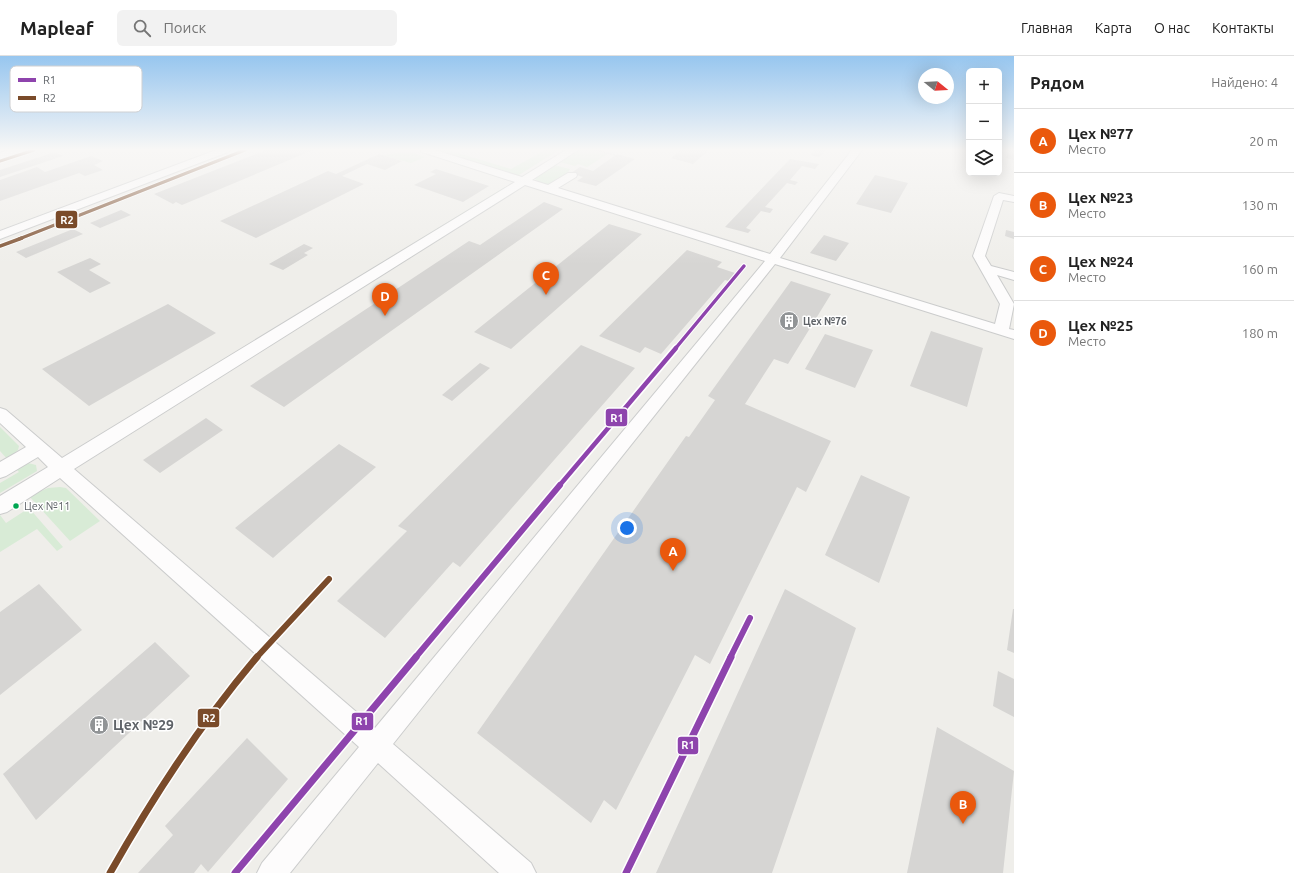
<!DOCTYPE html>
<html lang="ru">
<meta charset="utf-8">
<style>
:root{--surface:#fff;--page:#f2f2f2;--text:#222;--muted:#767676;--line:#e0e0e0;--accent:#ea580c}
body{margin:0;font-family:Ubuntu,sans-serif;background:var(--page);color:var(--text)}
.controls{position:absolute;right:12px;top:12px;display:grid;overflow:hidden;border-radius:6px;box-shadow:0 4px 16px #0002}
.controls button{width:36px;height:36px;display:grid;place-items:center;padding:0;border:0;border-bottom:1px solid var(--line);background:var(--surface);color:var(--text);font:20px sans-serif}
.compass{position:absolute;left:918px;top:12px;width:36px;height:36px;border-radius:50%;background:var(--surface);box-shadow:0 4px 16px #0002;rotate:108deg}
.you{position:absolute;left:627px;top:472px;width:14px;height:14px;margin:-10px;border:3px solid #fff;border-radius:50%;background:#1a73e8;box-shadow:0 0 0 6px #1a73e833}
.badge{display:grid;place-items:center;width:26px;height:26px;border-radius:50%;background:var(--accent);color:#fff;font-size:13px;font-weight:700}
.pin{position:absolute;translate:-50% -33px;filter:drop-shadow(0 1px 2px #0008)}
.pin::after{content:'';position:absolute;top:21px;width:14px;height:12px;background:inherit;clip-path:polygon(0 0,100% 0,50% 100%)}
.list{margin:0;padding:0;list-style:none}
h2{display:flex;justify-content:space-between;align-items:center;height:52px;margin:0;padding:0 16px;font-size:17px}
h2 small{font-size:13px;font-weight:400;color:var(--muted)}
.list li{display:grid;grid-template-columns:26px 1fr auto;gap:12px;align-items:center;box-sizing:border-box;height:64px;padding:0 16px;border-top:1px solid var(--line)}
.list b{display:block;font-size:15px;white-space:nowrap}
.list p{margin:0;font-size:13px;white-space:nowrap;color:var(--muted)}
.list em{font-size:13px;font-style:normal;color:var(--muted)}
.icon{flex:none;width:22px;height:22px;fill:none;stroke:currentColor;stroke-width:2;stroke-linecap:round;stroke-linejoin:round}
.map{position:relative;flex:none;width:1014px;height:817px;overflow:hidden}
header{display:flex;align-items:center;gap:24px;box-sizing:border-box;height:56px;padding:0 20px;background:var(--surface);border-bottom:1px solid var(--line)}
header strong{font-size:19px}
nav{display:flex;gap:22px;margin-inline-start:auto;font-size:14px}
.search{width:280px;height:36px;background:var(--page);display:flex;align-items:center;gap:10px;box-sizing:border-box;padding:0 14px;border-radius:6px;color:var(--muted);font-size:15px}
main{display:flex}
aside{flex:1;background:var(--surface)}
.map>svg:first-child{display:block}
</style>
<header>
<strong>Mapleaf</strong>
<div class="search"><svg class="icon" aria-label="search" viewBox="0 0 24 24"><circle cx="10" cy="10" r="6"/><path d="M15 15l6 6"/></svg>Поиск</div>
<nav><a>Главная</a><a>Карта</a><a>О нас</a><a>Контакты</a></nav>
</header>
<main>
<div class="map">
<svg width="1014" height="817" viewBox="0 0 1014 817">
<rect width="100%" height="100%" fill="#efeeea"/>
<path fill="#d8ebd6" d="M442,94H448L511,113L545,94H559L519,119H515L439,97Z
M578,94H593L608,98L587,111L578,108L575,110L560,106Z
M410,96L425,101L411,107L382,99Z
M554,109L570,113L567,118L549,129L540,127L535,123V122Z
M505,131V132L76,394Z
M0,371L19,390L18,394L8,404L0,395Z
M28,407L36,409L37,415L0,437V427L19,416L15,412Z
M60,431L66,432L100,465L70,485L29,440L48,432Z
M29,452L63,491L57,495L37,473L0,496V459L6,467Z"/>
<path fill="#d6d5d3" d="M266,94H313L182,149L176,146L173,148L154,138Z
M681,94H709L693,108L671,102Z
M815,94H826L819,101L810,99Z
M1009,94H1014V104L1006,102Z
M55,96L63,100L0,121V114Z
M379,98L402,105L385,114L367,108L342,120L364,128L256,182L220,165L328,115L336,118Z
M617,98L635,103L596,130L577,125L583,121L571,117L580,111L593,115Z
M91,100L103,105L94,109L103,114L85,120L79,117L0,145V124L37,111L45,116Z
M790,103L819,108L815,113L802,110L790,124L798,126L795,129L787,127L765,151L773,153L770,157L761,155L746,172L751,174L748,177L725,171Z
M436,113L489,130L463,146L414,129L436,118L430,116Z
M875,119L908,127L891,157L856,148Z
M544,146L563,153L284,351L250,330L469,185L480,189Z
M121,154L131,159L100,172L90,167Z
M609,168L642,178L511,293L474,276Z
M73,173L83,178L26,202L16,196Z
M1006,174L1014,176V183L1005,180Z
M824,179L849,187L836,205L810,197Z
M304,188L313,192L304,197L308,199L283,214L269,208Z
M687,194L722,206L717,211L735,217L728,225L725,224L661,298L645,291L640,297L599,280Z
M90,202L101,208L89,214L111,227L90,237L57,216Z
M791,225L831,238L788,308L774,303L745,348L831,385L806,436L797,431L710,608L695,599L616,754L604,744L591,767L477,677L686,380L689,381L715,344L708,340Z
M168,248L216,277L89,350L42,313Z
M931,275L983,292L967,351L910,330Z
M825,278L873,294L855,332L805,313Z
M581,289L635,312L460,511L453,506L385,582L337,545L407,475L398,470Z
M480,307L490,312L452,345L442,339Z
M206,362L223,374L160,417L143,404Z
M339,388L376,411L273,502L235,472Z
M861,419L910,441L879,527L825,499Z
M39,528L82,574L0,639V556Z
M785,533L856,572L772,817H656Z
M1013,553H1014V597L1007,594Z
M155,586L190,620L36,764L3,718Z
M998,615L1014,623V661L993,650Z
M937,671L1014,715L1003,817H907Z
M247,682L288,723L208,816L201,808L194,817H138L173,779L165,770Z"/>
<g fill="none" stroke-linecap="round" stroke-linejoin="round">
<g stroke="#cbcccc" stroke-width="2">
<path id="minor" d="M9,94H24L22,96L0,103V97Z
M216,94H230L228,96L0,183V175Z
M420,94H435L522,121L566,94H578L532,124L548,129L568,117H576L577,119L576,121L558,132L770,198L852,94H862L780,202L995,268L1000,248L973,200L994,140L999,137L1014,140V146L1003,144L985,200L991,210L1014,216V224L997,219L1014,248L1009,273L1014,274V283L775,208L393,688L531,807L536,817H499L378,707L290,817H257L262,807L359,691L60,422L7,456L0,458V440L48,411L38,401L6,420L0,422V406L26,391L0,367V352L6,354L62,402L515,126L422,96ZM525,129L765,205L375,672L74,413Z"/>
</g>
<path stroke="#cacfcc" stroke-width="1.5" stroke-dasharray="2.5 1" stroke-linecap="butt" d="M596,94L615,99"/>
<use href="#minor" fill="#fdfcfc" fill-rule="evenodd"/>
<g stroke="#fff" stroke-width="5.5">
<path id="rail-1-far3" d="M675,293L744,210"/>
</g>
<g stroke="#fff" stroke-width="8">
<path id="rail-1-far2" d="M559,430L676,292"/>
</g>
<g stroke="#fff" stroke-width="9">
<path id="rail-1-far1" d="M415,602L560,429
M730,602L750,562"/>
</g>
<g stroke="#fff" stroke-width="10">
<path id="rail-1" d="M235,817L416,601
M626,817L731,601"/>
</g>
<g stroke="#fff" stroke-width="5">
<path id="rail-2-far3" d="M0,105L34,94
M19,183L245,94"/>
</g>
<g stroke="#fff" stroke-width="5.5">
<path id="rail-2-far2" d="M0,190L22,182"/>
</g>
<g stroke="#fff" stroke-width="9">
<path id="rail-2-far1" d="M256,602L329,523"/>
</g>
<g stroke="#fff" stroke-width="10">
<path id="rail-2" d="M110,817C153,741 200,668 257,601"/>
</g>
<use href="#rail-1-far3" stroke="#8e44ad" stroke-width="3.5"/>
<use href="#rail-1-far2" stroke="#8e44ad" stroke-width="4.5"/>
<use href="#rail-1-far1" stroke="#8e44ad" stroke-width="6"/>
<use href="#rail-1" stroke="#8e44ad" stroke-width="7"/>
<use href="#rail-2-far3" stroke="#7a4b2a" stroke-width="3"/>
<use href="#rail-2-far2" stroke="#7a4b2a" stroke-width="3.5"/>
<use href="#rail-2-far1" stroke="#7a4b2a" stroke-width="6"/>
<use href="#rail-2" stroke="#7a4b2a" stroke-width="7"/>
</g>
<linearGradient id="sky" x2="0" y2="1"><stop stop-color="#97c6ef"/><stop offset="0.45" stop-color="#f8f7f6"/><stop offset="1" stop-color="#f8f7f6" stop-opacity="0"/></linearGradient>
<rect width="1014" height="208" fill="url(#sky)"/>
<defs>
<g id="building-disc" transform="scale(1)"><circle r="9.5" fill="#919496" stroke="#fff"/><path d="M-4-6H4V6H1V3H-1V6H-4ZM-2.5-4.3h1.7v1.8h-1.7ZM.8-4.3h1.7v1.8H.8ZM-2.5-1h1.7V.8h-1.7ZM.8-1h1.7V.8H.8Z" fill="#fff"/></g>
</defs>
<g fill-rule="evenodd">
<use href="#building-disc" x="789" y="265"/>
<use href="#building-disc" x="99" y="669"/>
</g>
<circle fill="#00a651" stroke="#fff" stroke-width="1.5" cx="16" cy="450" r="3.5"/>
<g text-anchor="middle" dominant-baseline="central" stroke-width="3" stroke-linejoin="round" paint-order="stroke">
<g font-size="10" font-weight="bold" fill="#5f6368" stroke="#fff" text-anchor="start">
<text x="803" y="265">Цех №76</text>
</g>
<g font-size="11" fill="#5f6368" stroke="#fff" text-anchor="start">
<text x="24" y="450">Цех №11</text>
</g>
<g font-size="14" font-weight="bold" fill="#5f6368" stroke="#fff" text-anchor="start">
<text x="113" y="669">Цех №29</text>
</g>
</g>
<rect x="10" y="10" width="132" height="46" rx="6" fill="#fff" stroke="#cfd0d2" stroke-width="1"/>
<rect x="18" y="22" width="18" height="4" fill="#8e44ad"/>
<rect x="18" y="40" width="18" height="4" fill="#7a4b2a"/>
<g font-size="11" fill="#5f6368">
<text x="43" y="28">R1</text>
<text x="43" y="46">R2</text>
</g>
<g stroke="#fff" stroke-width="1.5">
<rect x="55" y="154" width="23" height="19" rx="4" fill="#7a4b2a"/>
<rect x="605" y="352" width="23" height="19" rx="4" fill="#8e44ad"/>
<rect x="197" y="652" width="23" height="20" rx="4" fill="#7a4b2a"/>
<rect x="351" y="656" width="23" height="19" rx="4" fill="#8e44ad"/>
<rect x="677" y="680" width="22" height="19" rx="4" fill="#8e44ad"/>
</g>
<g font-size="11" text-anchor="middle" font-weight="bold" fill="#fff">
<text x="67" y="168">R2</text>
<text x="617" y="366">R1</text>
<text x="209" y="666">R2</text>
<text x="362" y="669">R1</text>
<text x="688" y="693">R1</text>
</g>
</svg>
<div class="controls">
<button>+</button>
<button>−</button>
<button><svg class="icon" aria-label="layers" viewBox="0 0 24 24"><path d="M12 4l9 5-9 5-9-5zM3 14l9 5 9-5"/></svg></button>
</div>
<svg class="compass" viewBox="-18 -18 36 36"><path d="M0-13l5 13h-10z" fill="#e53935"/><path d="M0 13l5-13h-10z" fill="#767676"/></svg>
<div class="you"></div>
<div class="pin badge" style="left:673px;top:515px">A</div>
<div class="pin badge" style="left:963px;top:768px">B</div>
<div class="pin badge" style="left:546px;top:239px">C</div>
<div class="pin badge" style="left:385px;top:260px">D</div>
</div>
<aside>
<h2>Рядом<small>Найдено: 4</small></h2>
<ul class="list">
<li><span class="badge">A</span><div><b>Цех №77</b><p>Место</p></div><em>20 m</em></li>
<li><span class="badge">B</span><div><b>Цех №23</b><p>Место</p></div><em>130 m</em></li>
<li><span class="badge">C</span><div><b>Цех №24</b><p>Место</p></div><em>160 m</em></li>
<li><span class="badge">D</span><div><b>Цех №25</b><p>Место</p></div><em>180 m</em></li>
</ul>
</aside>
</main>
